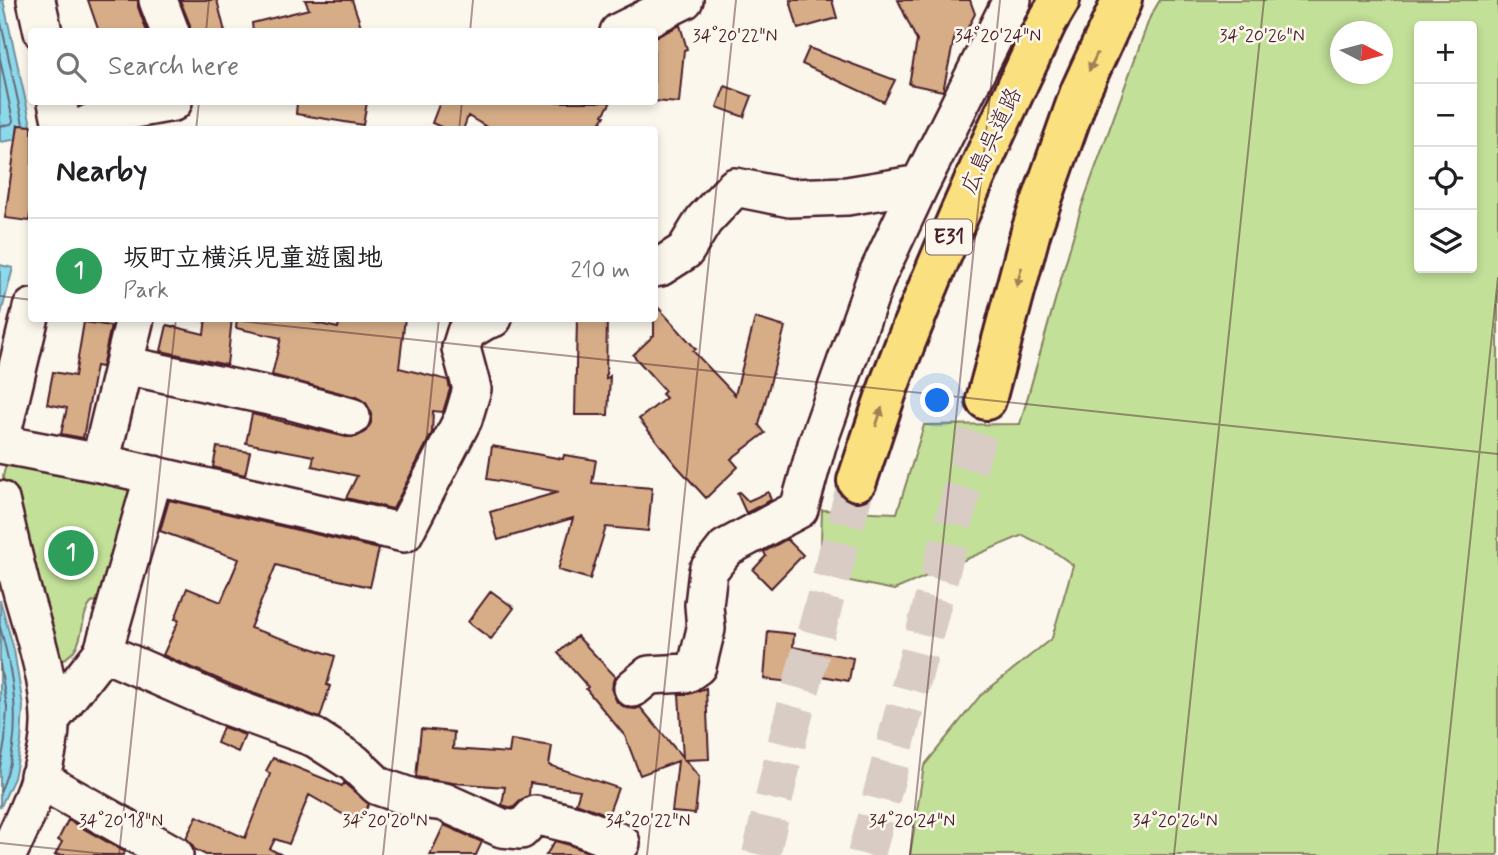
<!DOCTYPE html>
<meta charset="utf-8">
<style>
:root{--surface:#fff;--page:#f2f2f2;--text:#202124;--muted:#757577;--line:#e0e0e0;--accent:#db2777}
body{margin:0;font-family:Mynerve,"Klee One",sans-serif;background:var(--page);color:var(--text)}
.controls{position:absolute;right:21px;top:21px;display:grid;overflow:hidden;border-radius:7px;box-shadow:0 4px 10px #0003}
.controls button{width:63px;height:63px;display:grid;place-items:center;padding:0;border:0;border-bottom:2px solid var(--line);background:var(--surface);color:var(--text);font:35px sans-serif}
.compass{position:absolute;left:1330px;top:21px;width:63px;height:63px;border-radius:50%;background:var(--surface);box-shadow:0 4px 10px #0003;rotate:96deg}
.you{position:absolute;left:938px;top:401px;width:24px;height:24px;margin:-18px;border:5px solid #fff;border-radius:50%;background:#1a73e8;box-shadow:0 0 0 10px #1a73e833}
.badge{display:grid;place-items:center;width:46px;height:46px;border-radius:50%;background:var(--accent);color:#fff;font-size:23px;font-weight:700}
.pin{position:absolute;translate:-50% -50%;border:4px solid #fff;box-shadow:0 2px 7px #0006}
.list{margin:0;padding:0;list-style:none}
h2{display:flex;justify-content:space-between;align-items:center;height:91px;margin:0;padding:0 28px;font-size:30px}
h2 small{font-size:23px;font-weight:400;color:var(--muted)}
.list li{display:grid;grid-template-columns:46px 1fr auto;gap:21px;align-items:center;box-sizing:border-box;height:105px;padding:0 28px;border-top:2px solid var(--line)}
.list b{display:block;font-size:26px;white-space:nowrap}
.list p{margin:0;font-size:23px;white-space:nowrap;color:var(--muted)}
.list em{font-size:23px;font-style:normal;color:var(--muted)}
.icon{flex:none;width:38px;height:38px;fill:none;stroke:currentColor;stroke-width:2;stroke-linecap:round;stroke-linejoin:round}
.map{position:relative;flex:none;width:1498px;height:855px;overflow:hidden}
.search{position:absolute;background:var(--surface);box-shadow:0 4px 10px #0003;left:28px;top:28px;width:630px;height:77px;display:flex;align-items:center;gap:18px;box-sizing:border-box;padding:0 24px;border-radius:7px;color:var(--muted);font-size:26px}
.panel{position:absolute;background:var(--surface);box-shadow:0 4px 10px #0003;left:28px;top:126px;width:630px;height:196px;border-radius:7px}
.map>svg:first-child{display:block}
</style>
<div class="map">
<svg width="1498" height="855" viewBox="0 0 1498 855">
<rect width="100%" height="100%" fill="#fbf7ec"/>
<filter id="ink" filterUnits="userSpaceOnUse"><feTurbulence type="fractalNoise" baseFrequency=".0143" numOctaves="2"/><feDisplacementMap in="SourceGraphic" scale="14" xChannelSelector="R" yChannelSelector="G"/><feConvolveMatrix kernelMatrix="1 2 1 2 8 2 1 2 1" color-interpolation-filters="sRGB"/></filter>
<g filter="url(#ink)">
<path fill="#c2e098" stroke="#868062" stroke-width="2" fill-rule="evenodd" d="M1160,0H1498V855H910L924,766L980,696L1052,638L1073,565L1049,548L1023,535L894,590L820,575L822,510L897,513L924,425L1020,424L1082,205L1150,17ZM1419,26H1472V268H1419ZM1340,32H1382V74H1340Z
M9,449L143,477L100,603L93,601C76,618 90,646 61,661L52,657L11,522L3,477Z"/>
<path fill="#8cd9eb" stroke="#728f9e" stroke-width="2" d="M0,0H3L32,129V137L0,142Z
M0,265L13,268L0,318Z
M0,600L14,650L23,706L21,743L14,778L0,808Z"/>
<g fill="none" stroke-linecap="round" stroke-linejoin="round">
<path stroke="#646978" stroke-width="2" d="M0,18L23,124
M0,59L13,121L11,124L0,126
M0,627C15,680 24,740 0,792
M0,664L7,707L5,741L0,767"/>
</g>
<path fill="#d6ad87" stroke="#4a1f2b" stroke-width="2" d="M88,0H138V7L147,32H99Z
M180,0H217L225,32H190V25Z
M305,0H352L363,32H253L252,23L309,9Z
M790,0H832L837,18L798,29Z
M898,0H970L975,14L966,31L956,30L943,91L909,84L917,41Z
M680,25L687,49L684,50L679,103L654,101V38Z
M809,48L895,80L884,102L802,64Z
M725,86L752,96L744,117L717,107Z
M297,102H367L363,125L296,114Z
M440,102H611L603,115L605,116L596,130H492L468,116L463,130H448L432,123Z
M18,125L32,126V203L29,221L5,218Z
M654,303L696,349L693,351L735,395L755,318L785,327L759,425L765,433L731,459L738,467L706,498L676,465L639,419L666,398L662,394L665,391L633,355L654,335Z
M206,318H232L227,365L161,351L167,325L204,334Z
M237,318H293L338,328L340,318H405L399,368L448,380L450,389L443,412L433,411L432,433L393,509L346,498L357,476L312,466L314,456L246,443L252,414L346,437H356L366,431L371,423V412L366,403L356,397L272,375L281,338L236,328Z
M577,318H607L606,379L610,376L608,415H575Z
M84,322L111,326L102,367L96,366L83,438L61,434L67,408L47,404L53,372L75,376Z
M492,446L563,459L564,455L596,460L592,483L652,488L648,531L606,527L590,579L558,570L573,518L498,540L490,512L559,492L487,479Z
M217,447L250,452L245,475L213,467Z
M739,492L748,501L768,492L771,500L746,513L737,493Z
M169,500L379,549L370,587L290,569L276,565L250,628L335,656L327,685L330,686L320,718L232,685L163,655L179,620L175,619L187,588L221,602L239,559L160,531Z
M787,539L803,555L771,588L753,570L766,556L764,552Z
M491,591L514,608L491,639L468,622Z
M768,631L794,634L793,647L853,658L849,681L791,670L790,682L764,679Z
M577,636L616,677L613,681L612,691L617,702L626,708L636,709L640,707L683,758L679,694H689L706,688L709,759L685,760L699,777L695,814L672,812L678,761L640,775L625,736L586,689L588,687L558,653Z
M223,727L245,735L238,752L217,743Z
M421,729L454,732L453,749L509,753L511,740L552,746L549,765L618,788L608,815L576,803L580,790L530,783L529,795L520,801L513,808L502,805L505,787L453,783L416,777Z
M273,758L342,786L344,783L369,804L358,823L309,795L289,844L275,839L270,849L282,855H206L194,849L192,844L186,838L197,816L245,838L270,774L266,771Z
M68,820L125,852L123,855H55L62,842L58,840Z
M444,825L482,842L476,855H430Z
M555,841L570,845L590,853L589,855H546Z"/>
<g fill="none" stroke-linecap="round" stroke-linejoin="round">
<path stroke="#d8ccc5" stroke-width="38" stroke-dasharray="38 19" stroke-linecap="butt" d="M761,855L790,729L857,481
M866,855L986,400"/>
<g stroke="#4a1f2b" stroke-width="42">
<path id="minor" d="M36,0L43,32
M158,0L170,32
M619,32L684,0
M57,102L63,130
M76,130L113,113L173,102
M654,268L660,267L685,251L704,220L735,187L790,198L847,196L920,184
M124,365L288,400L351,417
M0,441L32,308
M0,444L100,463L404,533L463,419L472,389L461,348L466,332L486,320L493,318
M100,463L135,318
M0,500C8,533 15,566 24,598C35,636 49,679 50,718C52,760 26,817 7,855
M103,652L224,705L315,738L354,763L378,786L413,798L444,802L502,828L521,830L535,815L576,825L621,843
M633,688L649,675L687,673L697,666L706,629L704,605L708,571L726,548L799,509L817,445L876,278L920,184L1012,0
M51,719L103,652L154,475
M39,776L60,791L174,855"/>
</g>
<g stroke="#4a1f2b" stroke-width="44">
<path id="highway" d="M986,400L1031,231L1080,92L1122,0
M857,481C869,446 880,410 893,375C939,255 992,138 1047,22L1060,0"/>
</g>
<use href="#minor" stroke="#fbf7ec" stroke-width="37"/>
<use href="#highway" stroke="#fbe080" stroke-width="38"/>
</g>
<defs><path id="oneway-solid" d="M-6-.8H1V-3.2L6.5 0L1 3.2V.8H-6Z" transform="scale(1.75)"/></defs>
<g fill="#a28056">
<use href="#oneway-solid" transform="translate(1093 62) rotate(115)"/>
<use href="#oneway-solid" transform="translate(1019 277) rotate(105)"/>
<use href="#oneway-solid" transform="translate(879 417) rotate(-72)"/>
</g>
</g>
<path fill="none" stroke="#4a1f2b" stroke-width="2" stroke-opacity="0.45" d="M206,32L209,0M470,32L473,0M196,130L199,102M459,130L462,102M0,296L32,300M210,318L1498,454M0,843L115,855M119,855L176,318M383,855L439,318M647,855L736,0M910,855L1000,0M1174,855L1264,0M1437,855L1498,277"/>
<g text-anchor="middle" dominant-baseline="central" stroke-width="5" stroke-linejoin="round" paint-order="stroke">
<rect fill="#fbf7ec" stroke="#7f6065" stroke-width="2" x="926" y="219.5" width="46" height="35" rx="5"/>
<g font-size="21" font-weight="bold" fill="#4a1f2b">
<text x="949" y="237">E31</text>
</g>
<g font-size="23" fill="#4a1f2b" stroke="#fbf7ec">
<text transform="translate(992 141) rotate(-65)">広島呉道路</text>
</g>
</g>
<g font-size="18" text-anchor="middle" fill="#4a1f2b" stroke="#fbf7ec" stroke-width="5" stroke-linejoin="round" paint-order="stroke">
<text x="735" y="41">34°20'22"N</text>
<text x="998" y="41">34°20'24"N</text>
<text x="1262" y="41">34°20'26"N</text>
<text x="121" y="826">34°20'18"N</text>
<text x="385" y="826">34°20'20"N</text>
<text x="648" y="826">34°20'22"N</text>
<text x="912" y="826">34°20'24"N</text>
<text x="1175" y="826">34°20'26"N</text>
</g>
</svg>
<div class="controls">
<button>+</button>
<button>−</button>
<button><svg class="icon" aria-label="locate" viewBox="0 0 24 24"><circle cx="12" cy="12" r="6"/><path d="M12 2v4M12 18v4M2 12h4M18 12h4"/></svg></button>
<button><svg class="icon" aria-label="layers" viewBox="0 0 24 24"><path d="M12 4l9 5-9 5-9-5zM3 14l9 5 9-5"/></svg></button>
</div>
<svg class="compass" viewBox="-18 -18 36 36"><path d="M0-13l5 13h-10z" fill="#e53935"/><path d="M0 13l5-13h-10z" fill="#757577"/></svg>
<div class="you"></div>
<div class="pin badge" style="left:71px;top:553px;background:#2e9e5b">1</div>
<div class="search"><svg class="icon" aria-label="search" viewBox="0 0 24 24"><circle cx="10" cy="10" r="6"/><path d="M15 15l6 6"/></svg>Search here</div>
<section class="panel">
<h2>Nearby<small></small></h2>
<ul class="list">
<li><span class="badge" style="background:#2e9e5b">1</span><div><b>坂町立横浜児童遊園地</b><p>Park</p></div><em>210 m</em></li>
</ul>
</section>
</div>
